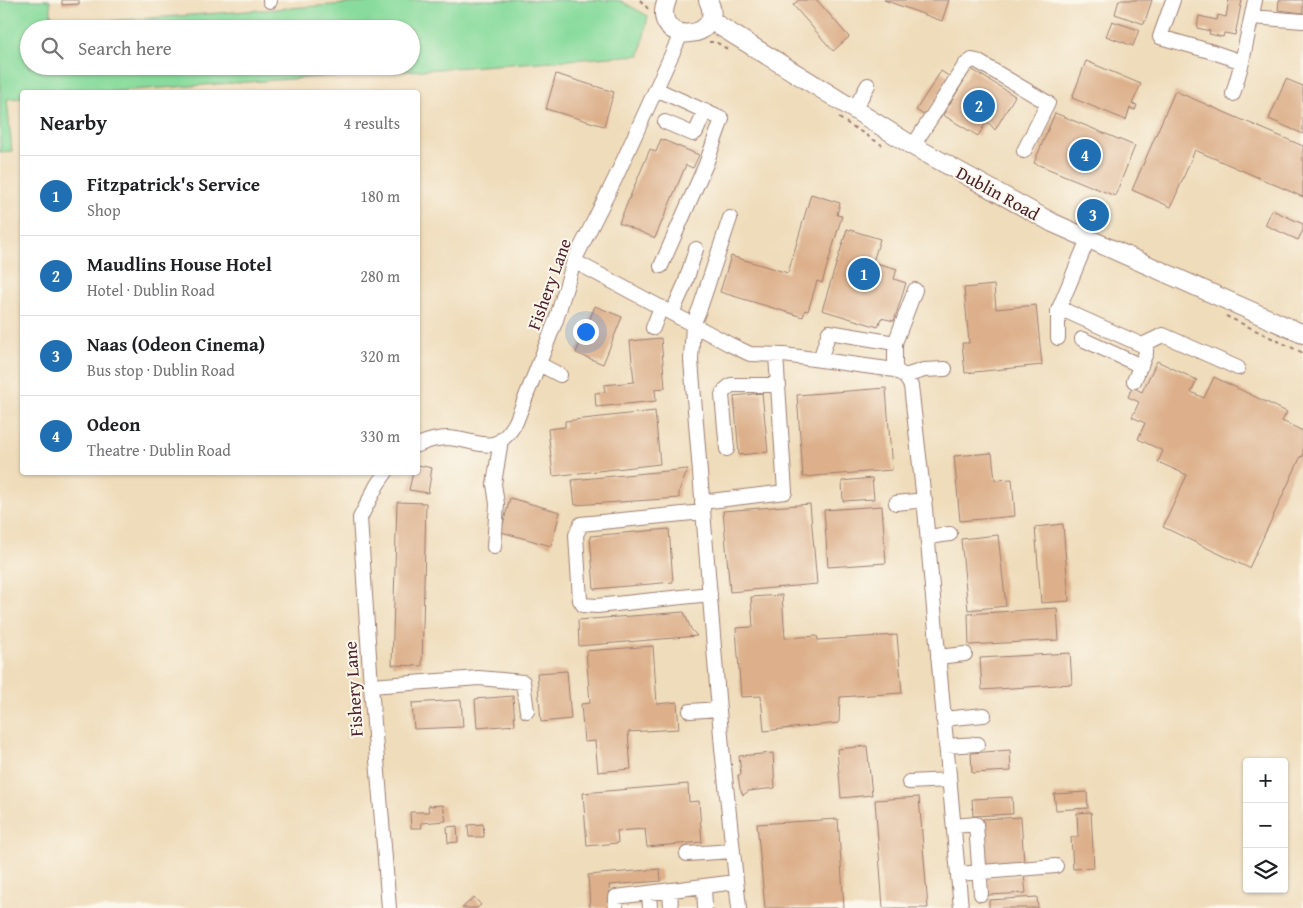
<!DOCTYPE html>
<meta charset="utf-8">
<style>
:root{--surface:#fff;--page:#f2f2f2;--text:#202124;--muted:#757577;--line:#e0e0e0;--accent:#1f6fb2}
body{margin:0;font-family:"Gentium Book Plus",serif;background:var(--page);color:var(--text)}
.controls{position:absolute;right:15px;bottom:15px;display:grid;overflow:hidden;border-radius:5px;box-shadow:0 1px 4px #0004}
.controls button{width:45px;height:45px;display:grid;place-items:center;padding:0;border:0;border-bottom:1px solid var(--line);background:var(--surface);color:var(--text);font:25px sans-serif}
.you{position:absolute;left:585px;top:331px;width:18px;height:18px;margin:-12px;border:4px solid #fff;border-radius:50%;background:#1a73e8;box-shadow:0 0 0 8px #1a73e833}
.badge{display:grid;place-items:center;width:32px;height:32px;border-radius:50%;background:var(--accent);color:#fff;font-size:16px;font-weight:700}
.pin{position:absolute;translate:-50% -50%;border:2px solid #fff;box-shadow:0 1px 5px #0006}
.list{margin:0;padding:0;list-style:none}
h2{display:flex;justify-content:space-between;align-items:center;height:65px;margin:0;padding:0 20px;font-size:21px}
h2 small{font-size:16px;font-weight:400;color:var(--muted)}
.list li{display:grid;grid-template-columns:32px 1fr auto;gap:15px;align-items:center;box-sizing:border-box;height:80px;padding:0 20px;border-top:1px solid var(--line)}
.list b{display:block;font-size:19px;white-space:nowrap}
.list p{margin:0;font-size:16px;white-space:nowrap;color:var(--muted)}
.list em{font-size:16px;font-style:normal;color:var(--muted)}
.icon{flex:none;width:28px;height:28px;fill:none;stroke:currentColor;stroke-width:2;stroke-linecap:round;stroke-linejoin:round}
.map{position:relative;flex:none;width:1303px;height:908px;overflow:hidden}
.search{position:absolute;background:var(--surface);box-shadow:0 1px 4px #0004;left:20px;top:20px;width:400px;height:55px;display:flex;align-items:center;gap:12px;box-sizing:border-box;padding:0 18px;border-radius:28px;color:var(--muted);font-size:19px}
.panel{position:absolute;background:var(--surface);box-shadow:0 1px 4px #0004;left:20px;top:90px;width:400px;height:385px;border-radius:5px}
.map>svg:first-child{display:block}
</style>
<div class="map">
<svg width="1303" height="908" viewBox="0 0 1303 908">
<rect width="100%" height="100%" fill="#fbf7ec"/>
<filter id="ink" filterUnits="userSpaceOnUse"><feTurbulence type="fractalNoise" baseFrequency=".02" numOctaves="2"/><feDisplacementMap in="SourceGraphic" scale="10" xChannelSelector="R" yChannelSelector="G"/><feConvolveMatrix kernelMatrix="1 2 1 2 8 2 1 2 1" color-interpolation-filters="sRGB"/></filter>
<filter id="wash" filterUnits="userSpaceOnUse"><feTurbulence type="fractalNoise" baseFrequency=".0096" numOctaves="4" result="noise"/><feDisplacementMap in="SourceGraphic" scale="20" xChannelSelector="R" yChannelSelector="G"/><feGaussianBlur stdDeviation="1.12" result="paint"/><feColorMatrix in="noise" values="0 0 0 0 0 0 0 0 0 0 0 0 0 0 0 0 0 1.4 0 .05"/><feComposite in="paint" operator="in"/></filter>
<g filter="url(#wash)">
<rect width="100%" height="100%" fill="#efdcba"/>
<path fill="#88db9c" stroke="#697d64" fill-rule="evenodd" d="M0,0H50L52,25L401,0H619L648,16L640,55L103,92H22V98L7,99L12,151L0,152ZM29,29H411V66H29Z"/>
<g id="blocks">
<path fill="#ddb08b" d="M62,0H79V4L62,5Z
M799,0H817L849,37L833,51L793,5Z
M884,0H949L942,21Z
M1119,0H1152L1144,24L1115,14Z
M1229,0H1242L1235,35L1224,33L1223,37L1209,34L1210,31L1197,28L1199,16L1217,20L1218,15L1226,17Z
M1279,0H1303V13L1278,10Z
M1112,21L1139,30L1133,46L1106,36Z
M1086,61L1141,84L1132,104L1137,105L1135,110L1130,108L1126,120L1072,98Z
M971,69L1015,96L995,130L987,121L978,136L943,115Z
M941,71L950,77L925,116L916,110Z
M556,74L614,92L604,126L546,109Z
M1286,79L1303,86V134L1269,119Z
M1175,91L1303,146V197L1195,150L1171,207L1132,190Z
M1055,113L1135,146L1115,196L1034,163Z
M661,139L699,155L693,168L686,165L655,238L619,223L650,149L656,152Z
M811,194L840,203L837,215L842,216L822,283L817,281L808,311L805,310L803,317L720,292L731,256L788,273Z
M1272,210L1303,224V230L1298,240L1265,225Z
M847,229L880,239L873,262L897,269L894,279L906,283L894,321L881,318L878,327L822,310Z
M994,285L996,309L1036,305L1042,365L965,373L962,343H969L964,288Z
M595,306L622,317L603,364L576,353Z
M661,338L665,388L655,389L656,401L596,407L595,393L605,392L604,385L634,382L630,341Z
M1157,361L1197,380L1191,392L1204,398L1214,377L1287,412L1282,421L1303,431V457L1301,456L1249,568L1163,527L1187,475L1158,462L1163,451L1138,439L1145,423L1132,417L1139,402L1128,397L1132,387L1142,392Z
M886,388L892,470L803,477L797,395Z
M762,393L768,452L739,455L734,396Z
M655,411L660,464L553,476L548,429L565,427V421Z
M992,453L995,480L1012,479L1015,516L960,521L954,456Z
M418,465L432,468L428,493L409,490L413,472H418Z
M688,469L679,491V498L575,505L572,480Z
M872,478L874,499L843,501L842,481Z
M510,498L560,512L551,546L501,532Z
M397,502L426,503L422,666L392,665Z
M810,504L817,584L730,592L723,511Z
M882,506L886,563L828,567L824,510Z
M1063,524L1069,601L1041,603L1035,527Z
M669,529L673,582L594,589L590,536Z
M998,535L1006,606L968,610L961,539Z
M782,595L785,638L817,636L818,640L897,635L902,693L840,697L839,723L764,731L761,696L741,697L736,628L753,627L751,597Z
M1057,608L1059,640L969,645L968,614Z
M684,612L691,629L697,636L579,646L578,620Z
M653,646L657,704L677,702L679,729L628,732L631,769L598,772L595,741L584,742L581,704L590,703L586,651Z
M1070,653L1072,684L982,690L980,658Z
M567,671L571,719L541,722L537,673Z
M513,696L515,725L477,728L475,699Z
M461,700L463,727L414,729L412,703Z
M867,746L872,795L841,798L837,749Z
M1010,750L1011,771L972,773L971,753Z
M773,753L775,788L749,791L743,795L740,789L738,775H741L739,756Z
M688,784L689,802L699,801L702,842L647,847L645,829L617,831L618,843L587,846L583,793Z
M1087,792L1088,808L1056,810L1054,794Z
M919,797L928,908H883L875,800Z
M1012,797L1013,814L973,816L972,799Z
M443,805L446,821L421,823L422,828H411L410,812H429L428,806Z
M1091,812L1094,868L1073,869L1071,837H1078L1077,813Z
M1021,817L1024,864L985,866L983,819Z
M838,819L844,908H765L757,824Z
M483,824L484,837H469L468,825Z
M457,826L458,842L448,843L447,827Z
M660,869L661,881L609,885L611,908H590L588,875Z
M1024,875L1026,893L988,895L987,878Z
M474,897L481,905L477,908H462Z
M1037,897L1038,908H989V900Z"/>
</g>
</g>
<g filter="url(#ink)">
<use href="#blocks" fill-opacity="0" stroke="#9c7e72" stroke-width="1"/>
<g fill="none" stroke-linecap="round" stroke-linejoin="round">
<g stroke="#9c7e72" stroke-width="16">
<path id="minor" d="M270,0V1
M1173,0L1160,37L1213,52L1242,62
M1252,17L1303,21
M656,89L722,119L706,164L661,266
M1233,94L1242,62L1255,0
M854,110L868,85
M665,122L693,134L696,132L705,111
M913,146L965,65L972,60L977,61L1048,103L1024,151
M730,218L700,308L693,325L691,360L722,748L739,908
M574,261L729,344L750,354L784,355L895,370L905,376L911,386L925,509L961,908
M1059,308L1142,345L1163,335L1238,368
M672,313L685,284L696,249
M653,328L661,307
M1058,338V311L1088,239
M1082,339L1141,366
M895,343L915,290
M820,360L829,332L895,343V370
M539,364L560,375
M905,376L924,370L945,369
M1134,381L1146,353V343
M418,445C427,441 438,438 448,438C480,440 495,459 516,422L556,320L574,261L615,179L681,34
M727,449L722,395L725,390L731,385H779
M386,472L377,485L360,518L371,686L389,908
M702,502L785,492L776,355
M896,503L925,500
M703,512L581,524L576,535L580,600L583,605L597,606L710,594
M928,537L950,534
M494,547L497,504L494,484L501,440
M938,657L965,654
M371,686L479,678L523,682L527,711
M690,711L719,709
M943,719L984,715
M946,746L978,744
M909,782L949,780
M954,826L976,824L981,894
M687,854L733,851
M958,874L1056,866
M704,886L705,908
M670,890L671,908
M649,893L650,908
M616,908V897L736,882"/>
</g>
<g stroke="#9c7e72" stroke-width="20">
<path id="major" d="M667,0C648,47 729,42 708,0
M710,20L913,146L1053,223L1303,334"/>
</g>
<path stroke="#9c7e72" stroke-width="2" stroke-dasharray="4 4" stroke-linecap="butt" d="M640,0L650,11
M709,42H716L727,49
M839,118L882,145
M1226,316L1303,353"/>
<use href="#minor" stroke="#fff" stroke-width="14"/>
<use href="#major" stroke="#fff" stroke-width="18"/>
</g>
</g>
<g text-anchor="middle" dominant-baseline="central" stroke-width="4" stroke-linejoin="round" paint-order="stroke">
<g font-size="18" fill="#4a1f2b" stroke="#fbf7ec">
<text transform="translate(998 193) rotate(29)">Dublin Road</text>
<text transform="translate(549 284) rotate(-70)">Fishery Lane</text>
<text transform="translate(353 689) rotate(-94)">Fishery Lane</text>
</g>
</g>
</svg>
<div class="controls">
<button>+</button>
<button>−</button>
<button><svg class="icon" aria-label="layers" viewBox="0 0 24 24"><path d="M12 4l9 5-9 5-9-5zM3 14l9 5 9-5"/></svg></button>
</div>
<div class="you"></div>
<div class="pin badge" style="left:864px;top:274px">1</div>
<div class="pin badge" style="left:979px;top:106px">2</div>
<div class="pin badge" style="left:1093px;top:215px">3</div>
<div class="pin badge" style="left:1085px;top:155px">4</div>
<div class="search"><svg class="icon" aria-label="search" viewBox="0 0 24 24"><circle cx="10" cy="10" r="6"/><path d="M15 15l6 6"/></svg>Search here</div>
<section class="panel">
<h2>Nearby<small>4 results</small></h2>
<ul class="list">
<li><span class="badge">1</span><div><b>Fitzpatrick's Service</b><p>Shop</p></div><em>180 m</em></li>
<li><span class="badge">2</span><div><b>Maudlins House Hotel</b><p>Hotel · Dublin Road</p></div><em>280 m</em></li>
<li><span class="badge">3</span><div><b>Naas (Odeon Cinema)</b><p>Bus stop · Dublin Road</p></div><em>320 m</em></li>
<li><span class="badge">4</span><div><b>Odeon</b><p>Theatre · Dublin Road</p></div><em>330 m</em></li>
</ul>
</section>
</div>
